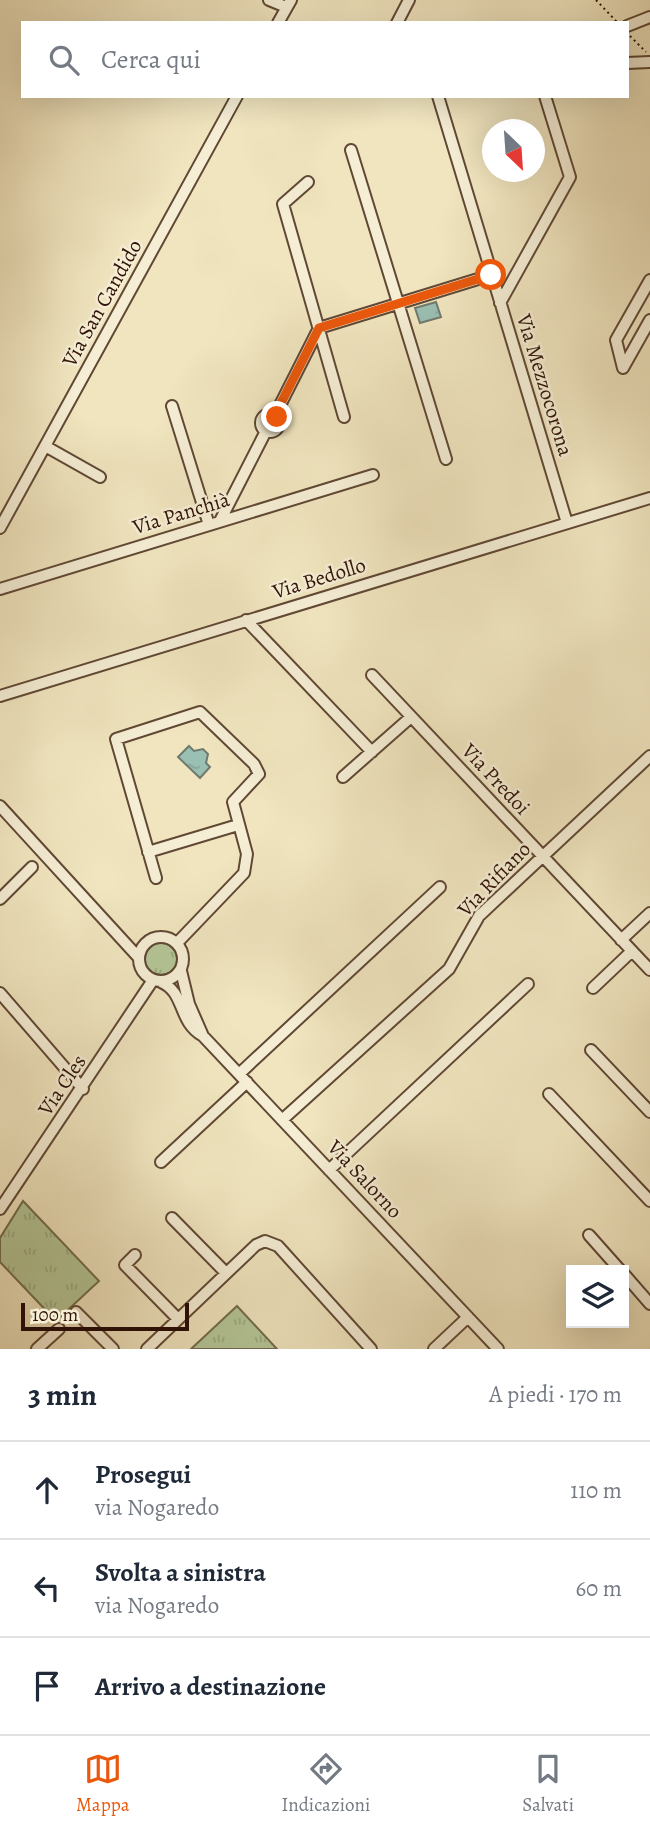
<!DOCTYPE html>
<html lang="it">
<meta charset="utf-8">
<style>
:root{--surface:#fff;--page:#f2f2f3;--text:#1f2937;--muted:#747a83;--line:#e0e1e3;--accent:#ea580c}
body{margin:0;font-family:Alegreya,serif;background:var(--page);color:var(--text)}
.controls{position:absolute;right:21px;bottom:21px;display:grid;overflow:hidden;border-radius:0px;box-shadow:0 7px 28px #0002}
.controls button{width:63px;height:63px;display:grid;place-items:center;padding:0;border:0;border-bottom:2px solid var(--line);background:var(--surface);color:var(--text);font:35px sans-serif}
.compass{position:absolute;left:482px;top:119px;width:63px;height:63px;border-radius:50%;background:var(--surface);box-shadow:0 7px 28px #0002;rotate:155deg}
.scale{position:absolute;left:21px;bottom:18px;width:168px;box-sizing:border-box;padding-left:7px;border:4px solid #301306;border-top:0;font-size:19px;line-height:24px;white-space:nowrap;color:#301306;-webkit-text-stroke:5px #f5eed5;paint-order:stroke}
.stop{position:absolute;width:21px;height:21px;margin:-16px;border:5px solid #ea580c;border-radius:50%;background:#fff}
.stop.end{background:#ea580c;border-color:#fff;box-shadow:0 2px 7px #0008}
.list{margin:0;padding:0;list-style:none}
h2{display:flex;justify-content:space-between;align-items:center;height:91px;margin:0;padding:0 28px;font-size:30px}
h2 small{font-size:23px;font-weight:400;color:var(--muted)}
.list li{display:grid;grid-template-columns:46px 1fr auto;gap:21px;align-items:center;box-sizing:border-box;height:98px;padding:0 28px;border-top:2px solid var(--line)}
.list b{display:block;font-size:26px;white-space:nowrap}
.list p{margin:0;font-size:23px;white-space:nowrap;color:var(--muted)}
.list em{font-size:23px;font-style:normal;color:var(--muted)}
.icon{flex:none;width:38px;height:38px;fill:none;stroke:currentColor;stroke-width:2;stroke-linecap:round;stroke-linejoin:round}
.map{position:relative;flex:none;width:650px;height:1349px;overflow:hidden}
.search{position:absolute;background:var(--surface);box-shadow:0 7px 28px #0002;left:21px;right:21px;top:21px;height:77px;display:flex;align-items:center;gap:18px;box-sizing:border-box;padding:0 24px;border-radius:0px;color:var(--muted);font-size:26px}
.sheet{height:385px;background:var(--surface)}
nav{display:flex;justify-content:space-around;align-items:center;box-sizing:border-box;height:98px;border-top:2px solid var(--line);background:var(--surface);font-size:19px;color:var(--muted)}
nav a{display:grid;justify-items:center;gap:4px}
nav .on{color:var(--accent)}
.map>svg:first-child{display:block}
</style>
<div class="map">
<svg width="650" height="1349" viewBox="0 0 650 1349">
<defs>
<pattern id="grass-tufts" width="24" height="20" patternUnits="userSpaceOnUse" patternTransform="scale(1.75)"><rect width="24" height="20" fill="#b4c697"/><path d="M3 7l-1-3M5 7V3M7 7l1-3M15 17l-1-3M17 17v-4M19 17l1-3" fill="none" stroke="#9ba981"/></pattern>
<pattern id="water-ripples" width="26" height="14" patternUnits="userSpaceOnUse" patternTransform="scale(1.75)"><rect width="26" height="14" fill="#9abfb3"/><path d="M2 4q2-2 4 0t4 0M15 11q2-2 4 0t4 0" fill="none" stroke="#85a398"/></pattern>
</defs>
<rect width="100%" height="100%" fill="#f0e5bf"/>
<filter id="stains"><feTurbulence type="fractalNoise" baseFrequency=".00286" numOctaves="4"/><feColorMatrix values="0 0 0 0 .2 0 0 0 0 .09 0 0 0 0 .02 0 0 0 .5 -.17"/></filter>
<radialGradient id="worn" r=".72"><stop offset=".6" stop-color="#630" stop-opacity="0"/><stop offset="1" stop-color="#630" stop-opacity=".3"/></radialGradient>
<path fill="url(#grass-tufts)" stroke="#726c4e" stroke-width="2" d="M145 959a16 16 0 1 1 32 0a16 16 0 1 1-32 0Z
M23,1201L99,1281L56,1321L0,1262V1238Z
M237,1306L277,1349H191Z"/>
<path fill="url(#water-ripples)" stroke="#707a6e" stroke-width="2" d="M436,302L441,317L420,323L415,308Z
M189,746L194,751L203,749L208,754L206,763L210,767L200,778L178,757Z"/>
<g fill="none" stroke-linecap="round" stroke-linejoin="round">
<g stroke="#604834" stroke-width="14">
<path id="minor" d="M269,0L286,7
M278,23L291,0
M397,23L409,0
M627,26L650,17
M627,63L650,62
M438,96L567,523
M351,150L446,459
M308,182L283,204L344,417
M650,280L616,340L623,368L650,320
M500,303L570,177L545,96
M172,406L209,525
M261 423a9 9 0 1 1 18 0a9 9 0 1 1-18 0Z
M275,415L319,328L491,275
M45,446L100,477
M220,521L266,431
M0,528L237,96
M0,589L373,475
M246,620L372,752
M372,675L650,970
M0,696L650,498
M343,777L411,717
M0,806L139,958
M148,852L238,825
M156,878L116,739L200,712L254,764L259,774L233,802L247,854L244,873L177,943
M0,899L32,867
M139 959a22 22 0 1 1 44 0a22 22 0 1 1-44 0Z
M621,940L650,913
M181,971L189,1004L203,1036
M161,982C186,993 177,1021 203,1036L498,1349
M593,988L632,951
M0,993L83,1089
M591,1050L650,1112
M239,1074L440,887
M549,1094L650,1201
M282,1120L449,969L479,916L650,756
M161,1162L247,1082
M329,1170L528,984
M0,1209L153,980
M172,1218L226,1273
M589,1235L620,1270
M135,1255L125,1265L178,1319
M624,1274L650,1304
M76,1312L113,1349
M37,1349L59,1329
M147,1349L256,1245L265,1241L278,1246L371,1349
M434,1349L468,1317"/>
</g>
<path stroke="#301306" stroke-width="2" stroke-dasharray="2 3.5" stroke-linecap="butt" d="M596,0L617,22
M630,36L646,52"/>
<use href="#minor" stroke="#f5eed5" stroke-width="10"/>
</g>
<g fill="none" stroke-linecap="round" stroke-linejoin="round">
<path stroke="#ea580c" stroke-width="9" d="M277,417L275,415L319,328L491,275"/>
</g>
<g text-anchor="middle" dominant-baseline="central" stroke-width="5" stroke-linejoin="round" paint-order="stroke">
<g font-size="21" fill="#301306" stroke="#f5eed5">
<text transform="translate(102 303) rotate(-61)">Via San Candido</text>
<text transform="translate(545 385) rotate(73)">Via Mezzocorona</text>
<text transform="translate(181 513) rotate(-17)">Via Panchià</text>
<text transform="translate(319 578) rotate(-17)">Via Bedollo</text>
<text transform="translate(496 779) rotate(47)">Via Predoi</text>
<text transform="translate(494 879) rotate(-46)">Via Rifiano</text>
<text transform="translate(62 1085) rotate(-56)">Via Cles</text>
<text transform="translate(365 1179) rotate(47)">Via Salorno</text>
</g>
</g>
<rect width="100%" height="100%" filter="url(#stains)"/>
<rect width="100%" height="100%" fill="url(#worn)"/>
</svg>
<div class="controls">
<button><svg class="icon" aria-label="layers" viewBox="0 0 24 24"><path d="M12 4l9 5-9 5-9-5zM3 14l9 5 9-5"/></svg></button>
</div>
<svg class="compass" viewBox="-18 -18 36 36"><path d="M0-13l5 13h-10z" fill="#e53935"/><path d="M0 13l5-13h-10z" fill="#747a83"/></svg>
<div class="scale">100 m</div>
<div class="stop" style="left:491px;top:275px"></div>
<div class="stop end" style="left:277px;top:417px"></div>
<div class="search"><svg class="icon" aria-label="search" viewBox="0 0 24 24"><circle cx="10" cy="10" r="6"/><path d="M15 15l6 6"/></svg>Cerca qui</div>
</div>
<section class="sheet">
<h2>3 min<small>A piedi · 170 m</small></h2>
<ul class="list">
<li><svg class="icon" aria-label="ahead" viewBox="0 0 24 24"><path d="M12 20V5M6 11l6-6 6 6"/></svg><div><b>Prosegui</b><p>via Nogaredo</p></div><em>110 m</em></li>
<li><svg class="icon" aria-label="left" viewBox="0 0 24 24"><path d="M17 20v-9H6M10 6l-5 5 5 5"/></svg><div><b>Svolta a sinistra</b><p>via Nogaredo</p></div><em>60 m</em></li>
<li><svg class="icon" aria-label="arrive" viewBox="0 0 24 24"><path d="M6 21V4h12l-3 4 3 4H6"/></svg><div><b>Arrivo a destinazione</b></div></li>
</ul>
</section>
<nav>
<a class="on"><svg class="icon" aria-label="map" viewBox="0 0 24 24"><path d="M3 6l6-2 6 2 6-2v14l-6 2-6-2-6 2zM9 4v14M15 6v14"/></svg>Mappa</a>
<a><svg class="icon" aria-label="directions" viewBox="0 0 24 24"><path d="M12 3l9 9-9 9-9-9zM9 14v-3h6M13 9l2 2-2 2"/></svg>Indicazioni</a>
<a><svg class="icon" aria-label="saved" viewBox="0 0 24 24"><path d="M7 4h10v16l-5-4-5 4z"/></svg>Salvati</a>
</nav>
